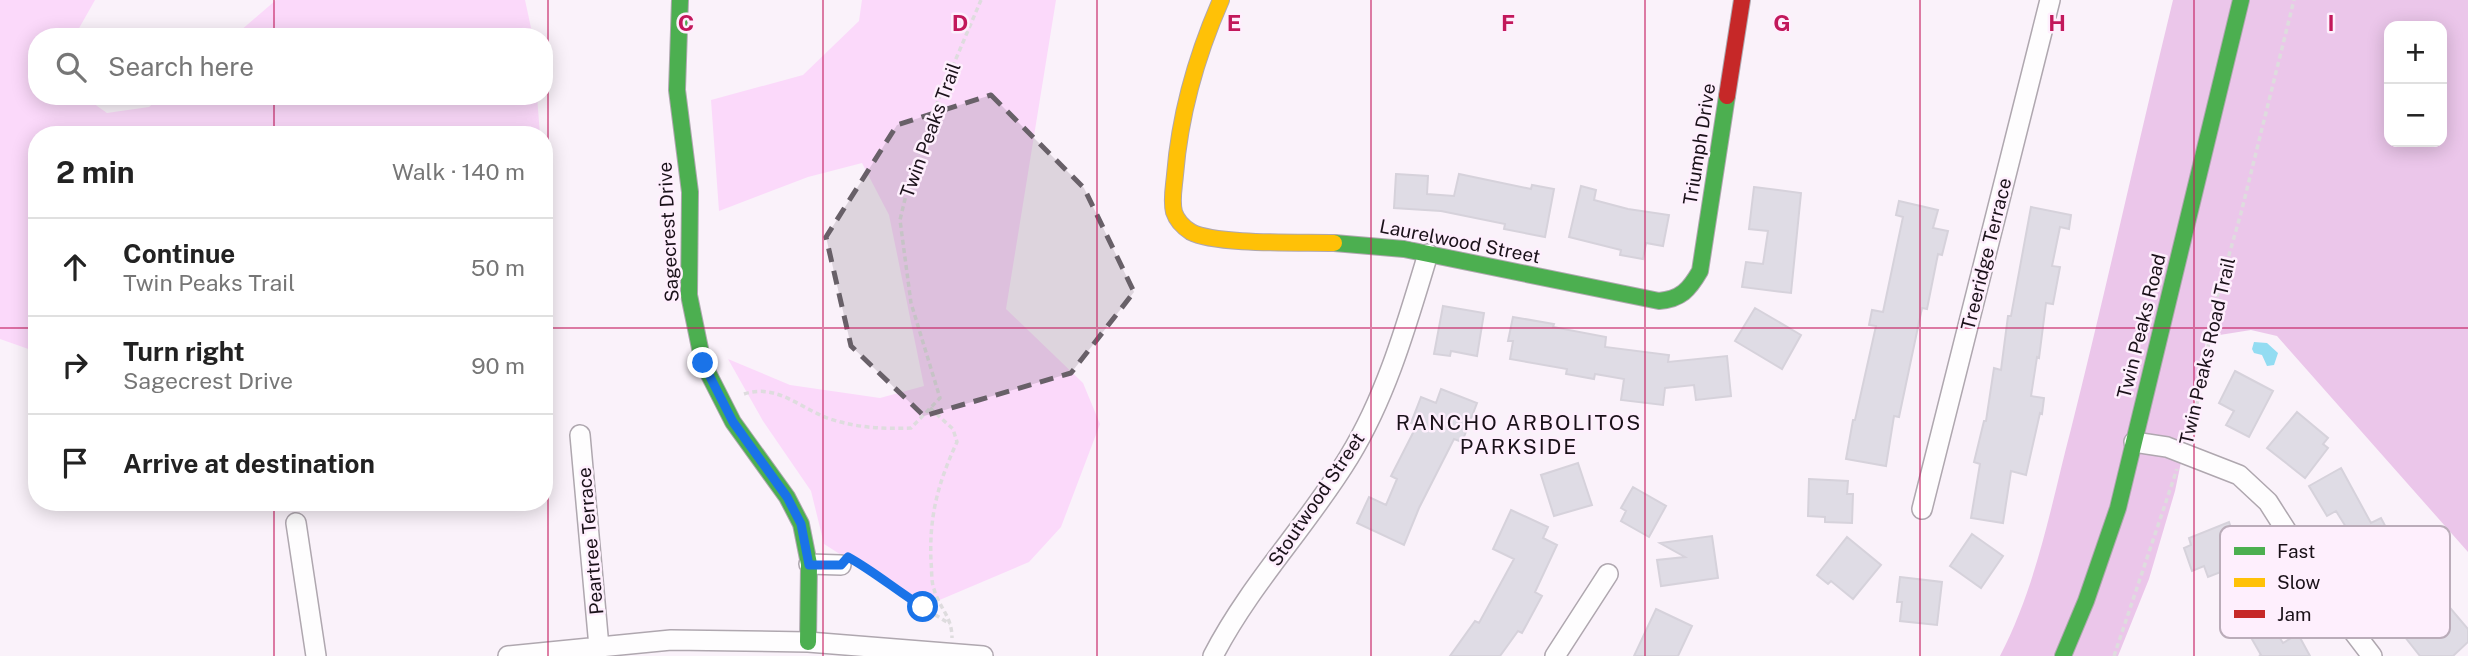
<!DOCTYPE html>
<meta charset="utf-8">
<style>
:root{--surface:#fff;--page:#f2f2f2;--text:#222;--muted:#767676;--line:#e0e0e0}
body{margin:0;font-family:"Public Sans",sans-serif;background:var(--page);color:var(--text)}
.controls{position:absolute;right:21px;top:21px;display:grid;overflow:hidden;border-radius:14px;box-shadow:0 4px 18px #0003}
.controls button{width:63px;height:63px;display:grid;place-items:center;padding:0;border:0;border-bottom:2px solid var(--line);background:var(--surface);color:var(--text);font:35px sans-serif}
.stop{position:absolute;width:21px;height:21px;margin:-16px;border:5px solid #1a73e8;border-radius:50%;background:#fff}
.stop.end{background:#1a73e8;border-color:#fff;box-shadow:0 2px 7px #0008}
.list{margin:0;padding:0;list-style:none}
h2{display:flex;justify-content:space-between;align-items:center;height:91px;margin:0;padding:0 28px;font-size:30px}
h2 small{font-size:23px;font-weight:400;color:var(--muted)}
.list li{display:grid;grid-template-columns:46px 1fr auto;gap:21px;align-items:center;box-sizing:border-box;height:98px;padding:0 28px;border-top:2px solid var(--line)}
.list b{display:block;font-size:26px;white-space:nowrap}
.list p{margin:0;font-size:23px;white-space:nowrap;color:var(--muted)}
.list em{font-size:23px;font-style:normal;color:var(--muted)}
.icon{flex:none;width:38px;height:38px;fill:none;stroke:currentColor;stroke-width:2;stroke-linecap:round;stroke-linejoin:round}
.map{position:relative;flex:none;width:2468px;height:656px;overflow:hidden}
.search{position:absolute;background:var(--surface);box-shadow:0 4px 18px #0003;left:28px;top:28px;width:525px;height:77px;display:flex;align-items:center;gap:18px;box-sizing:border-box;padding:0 24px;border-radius:28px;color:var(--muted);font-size:26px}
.panel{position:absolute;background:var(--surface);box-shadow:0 4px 18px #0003;left:28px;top:126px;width:525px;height:385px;border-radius:28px}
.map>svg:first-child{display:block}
</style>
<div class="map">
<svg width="2468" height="656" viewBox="0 0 2468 656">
<rect width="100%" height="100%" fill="#faf2fa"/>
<path fill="#fbd9fa" d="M0,0H95L78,30L79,37H37V96H83L107,113L149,107L162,96H537L540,135H37V352L0,339Z
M276,0H525L533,37H233Z
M862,0H1056L1006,309L1083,383L1100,424L1061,527L1029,562L923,607L824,544L811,491L763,421L728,359L790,385L880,398L924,386L889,215L862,163L808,177L719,211L711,100L803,75L859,21Z
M544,205L550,291L544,293Z"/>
<path fill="#ebc6ea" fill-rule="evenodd" d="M2173,0H2468V552L2277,336L2251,330L2207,337L2175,491L2149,579L2118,656H2000C2037,585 2051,505 2071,429C2107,286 2138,143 2173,0ZM2389,26H2442V142H2389Z"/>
<path fill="#93dcf2" d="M2254,342L2267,343L2278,353L2274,365L2267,366L2262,355L2254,353L2252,349Z"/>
<path fill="#dfdce5" stroke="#d6d2db" stroke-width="2" d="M1396,174L1428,176L1427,194L1454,196L1459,174L1531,189L1532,185L1554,189L1545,237L1504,229L1505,224L1441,211L1394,208Z
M1581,186L1596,190L1594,200L1628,209L1669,215L1663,246L1646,243L1643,259L1620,255L1621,250L1569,237Z
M1754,187L1801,193L1791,293L1742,287L1746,262L1763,264L1768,231L1749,229Z
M1899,201L1938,210L1933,228L1948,231L1942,255L1938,254L1927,309L1922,308L1899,417L1894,416L1886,466L1846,459L1853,420H1855L1876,326L1869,325L1872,310L1883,312L1903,217L1896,215Z
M2031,207L2071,215L2069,229L2060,227L2052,266L2060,267L2053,304L2046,303L2039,358L2037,357L2031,396L2044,398L2042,414L2040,413L2026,475L2011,471L2003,523L1971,518L1980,464L1974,462L1984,421H1986L1994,368L2001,370L2008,316H2011Z
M1443,306L1484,313L1477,356L1451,351L1450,356L1434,354Z
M1755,308L1801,335L1782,369L1735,341Z
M1513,317L1554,324L1553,327L1606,337L1605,347L1669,355L1668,362L1727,356L1731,396L1696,400L1694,385L1665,388L1663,405L1621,400L1624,379L1595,374L1594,379L1566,374L1567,369L1510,359L1513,341H1508Z
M2235,371L2273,391L2249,437L2226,425L2234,411L2219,403Z
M1441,389L1477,403L1462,442L1454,439L1419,508L1404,545L1357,523L1369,497L1386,505L1397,479L1391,476L1417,425L1411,423L1421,397L1436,403Z
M2297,412L2328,438L2323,444L2328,448L2305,478L2267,448Z
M1578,463L1592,505L1554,516L1541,475Z
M2341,468L2371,523L2381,518L2399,552L2396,554L2418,581L2424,577L2468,629V642L2453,656H2420L2367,589L2340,540L2351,535L2336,511L2327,516L2309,486Z
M1809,479L1848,481L1847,494H1853L1852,523L1825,522V517L1808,516Z
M1633,487L1666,506L1649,537L1621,521L1626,511L1621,508Z
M1511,510L1548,527L1543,538L1557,545L1535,592L1542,596L1522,633L1518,631L1500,656H1450L1475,621L1479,623L1514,559L1493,549Z
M2229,522L2244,563L2208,577L2204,566L2192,571L2184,548L2191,545L2189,538Z
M1972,534L2003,556L1981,588L1950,566Z
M1712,536L1718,578L1661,586L1657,560L1685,557L1660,543Z
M1847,537L1881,565L1853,599L1831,581L1828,584L1817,575Z
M1900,577L1942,582L1937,625L1900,621L1902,602H1897Z
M2267,580L2283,606L2266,616L2283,643L2298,634L2310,656H2259L2261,655L2249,634L2246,636L2240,627L2234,631L2221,608Z
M1656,609L1692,626L1678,656H1634Z"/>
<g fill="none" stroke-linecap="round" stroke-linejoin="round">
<g stroke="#afa7af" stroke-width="22">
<path id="street" d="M580,435L599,647
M2134,442L2167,447L2239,475L2268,502L2336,609L2372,656
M1922,509L2050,0
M296,523L316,656
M809,564L841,565
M508,656L671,640L808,642L983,656
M1213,656C1250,584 1307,526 1349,457C1387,395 1407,323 1428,254
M1555,656L1608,574"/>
</g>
<g stroke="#afa7af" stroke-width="18">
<path id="fast" d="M680,0L677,90L690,192L689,295L703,363L733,422L787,497L801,524L809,564L808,642
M1334,243L1404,249L1659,301C1681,299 1689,290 1700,271L1727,96
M2063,656L2086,601L2118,508L2241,0"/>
</g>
<g stroke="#afa7af" stroke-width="18">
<path id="slow" d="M1221,0C1196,57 1180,113 1175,175C1174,187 1171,200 1174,212C1177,221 1183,227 1191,232C1215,245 1303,242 1334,243"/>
</g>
<g stroke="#afa7af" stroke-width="18">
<path id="jam" d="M1727,96L1742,0"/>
</g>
<path stroke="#dedcde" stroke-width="3.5" stroke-dasharray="5 3.5" stroke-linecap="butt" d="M744,394C777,383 801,409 830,419C858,428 883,429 911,428L940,398L911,303L900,220L910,178L938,101L981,0
M930,408L953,429L957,442C938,483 929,516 931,562C932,570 931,581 934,589C939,608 952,616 952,638
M2187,438L2203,383L2213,311L2241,213L2294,0
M858,562L885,579L905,596L950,624
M2114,656L2177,469"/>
<use href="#street" stroke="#fefdfe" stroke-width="19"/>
<use href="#fast" stroke="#4caf50" stroke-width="16"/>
<use href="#slow" stroke="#ffc107" stroke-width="16"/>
<use href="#jam" stroke="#c62828" stroke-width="16"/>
</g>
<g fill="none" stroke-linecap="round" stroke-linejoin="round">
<path stroke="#1a73e8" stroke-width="9" d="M703,363L733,422L787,497L801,524L809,565H841L848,557C875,572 897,591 923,607"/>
</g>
<path fill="#686068" fill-opacity="0.2" stroke="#686068" stroke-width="5" stroke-dasharray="14 9" stroke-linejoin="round" d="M991,95L1084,188L1134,292L1071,373L924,416L851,346L826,237L897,125Z"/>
<path fill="none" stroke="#c2185b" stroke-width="2" stroke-opacity="0.55" d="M274,0V37M548,0V656M823,0V656M1097,0V656M1371,0V656M1645,0V656M1920,0V656M2194,0V656M274,96V135M0,328H37M544,328H2468M274,502V656"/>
<g text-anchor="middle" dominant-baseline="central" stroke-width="5" stroke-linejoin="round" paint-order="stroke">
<g font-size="19" fill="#1a1119" stroke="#feeffd">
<text transform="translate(930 130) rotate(-70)">Twin Peaks Trail</text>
<text transform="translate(1699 144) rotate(-81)">Triumph Drive</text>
<text transform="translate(668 232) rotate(-93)">Sagecrest Drive</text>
<text transform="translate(1460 241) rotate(11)">Laurelwood Street</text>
<text transform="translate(1986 254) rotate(-76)">Treeridge Terrace</text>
<text transform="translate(2141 326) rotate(-76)">Twin Peaks Road</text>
<text transform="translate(2207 351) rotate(-77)">Twin Peaks Road Trail</text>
<text transform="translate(1316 499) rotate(-56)">Stoutwood Street</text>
<text transform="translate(590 541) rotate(-95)">Peartree Terrace</text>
</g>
<g font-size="21" letter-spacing="2" fill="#1a1119" stroke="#feeffd">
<text x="1519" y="422">RANCHO ARBOLITOS<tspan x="1519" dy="24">PARKSIDE</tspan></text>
</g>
</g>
<rect x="2220" y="526" width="230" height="112" rx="10" fill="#feeffd" stroke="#baacb9" stroke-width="2"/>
<rect x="2234" y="547" width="31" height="8" fill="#4caf50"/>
<rect x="2234" y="578" width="31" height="9" fill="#ffc107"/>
<rect x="2234" y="610" width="31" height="8" fill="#c62828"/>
<g font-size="19" fill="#1a1119">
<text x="2277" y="558">Fast</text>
<text x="2277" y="589">Slow</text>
<text x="2277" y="621">Jam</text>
</g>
<g font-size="23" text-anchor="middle" font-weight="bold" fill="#c2185b" stroke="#feeffd" stroke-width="5" stroke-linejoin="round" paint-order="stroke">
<text x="686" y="31">C</text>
<text x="960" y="31">D</text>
<text x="1234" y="31">E</text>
<text x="1508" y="31">F</text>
<text x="1782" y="31">G</text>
<text x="2057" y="31">H</text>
<text x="2331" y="31">I</text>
</g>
</svg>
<div class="controls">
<button>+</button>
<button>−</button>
</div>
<div class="stop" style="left:923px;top:607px"></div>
<div class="stop end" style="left:703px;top:363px"></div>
<div class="search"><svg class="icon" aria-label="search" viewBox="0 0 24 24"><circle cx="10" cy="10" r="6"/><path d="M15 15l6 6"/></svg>Search here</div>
<section class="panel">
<h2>2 min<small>Walk · 140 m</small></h2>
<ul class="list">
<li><svg class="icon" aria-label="ahead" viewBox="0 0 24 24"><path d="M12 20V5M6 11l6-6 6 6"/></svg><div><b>Continue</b><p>Twin Peaks Trail</p></div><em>50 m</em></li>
<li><svg class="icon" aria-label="right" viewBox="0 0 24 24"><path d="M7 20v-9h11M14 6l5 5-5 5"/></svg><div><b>Turn right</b><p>Sagecrest Drive</p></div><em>90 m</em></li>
<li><svg class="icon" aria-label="arrive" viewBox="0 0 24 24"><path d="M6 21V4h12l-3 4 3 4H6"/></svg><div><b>Arrive at destination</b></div></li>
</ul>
</section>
</div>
